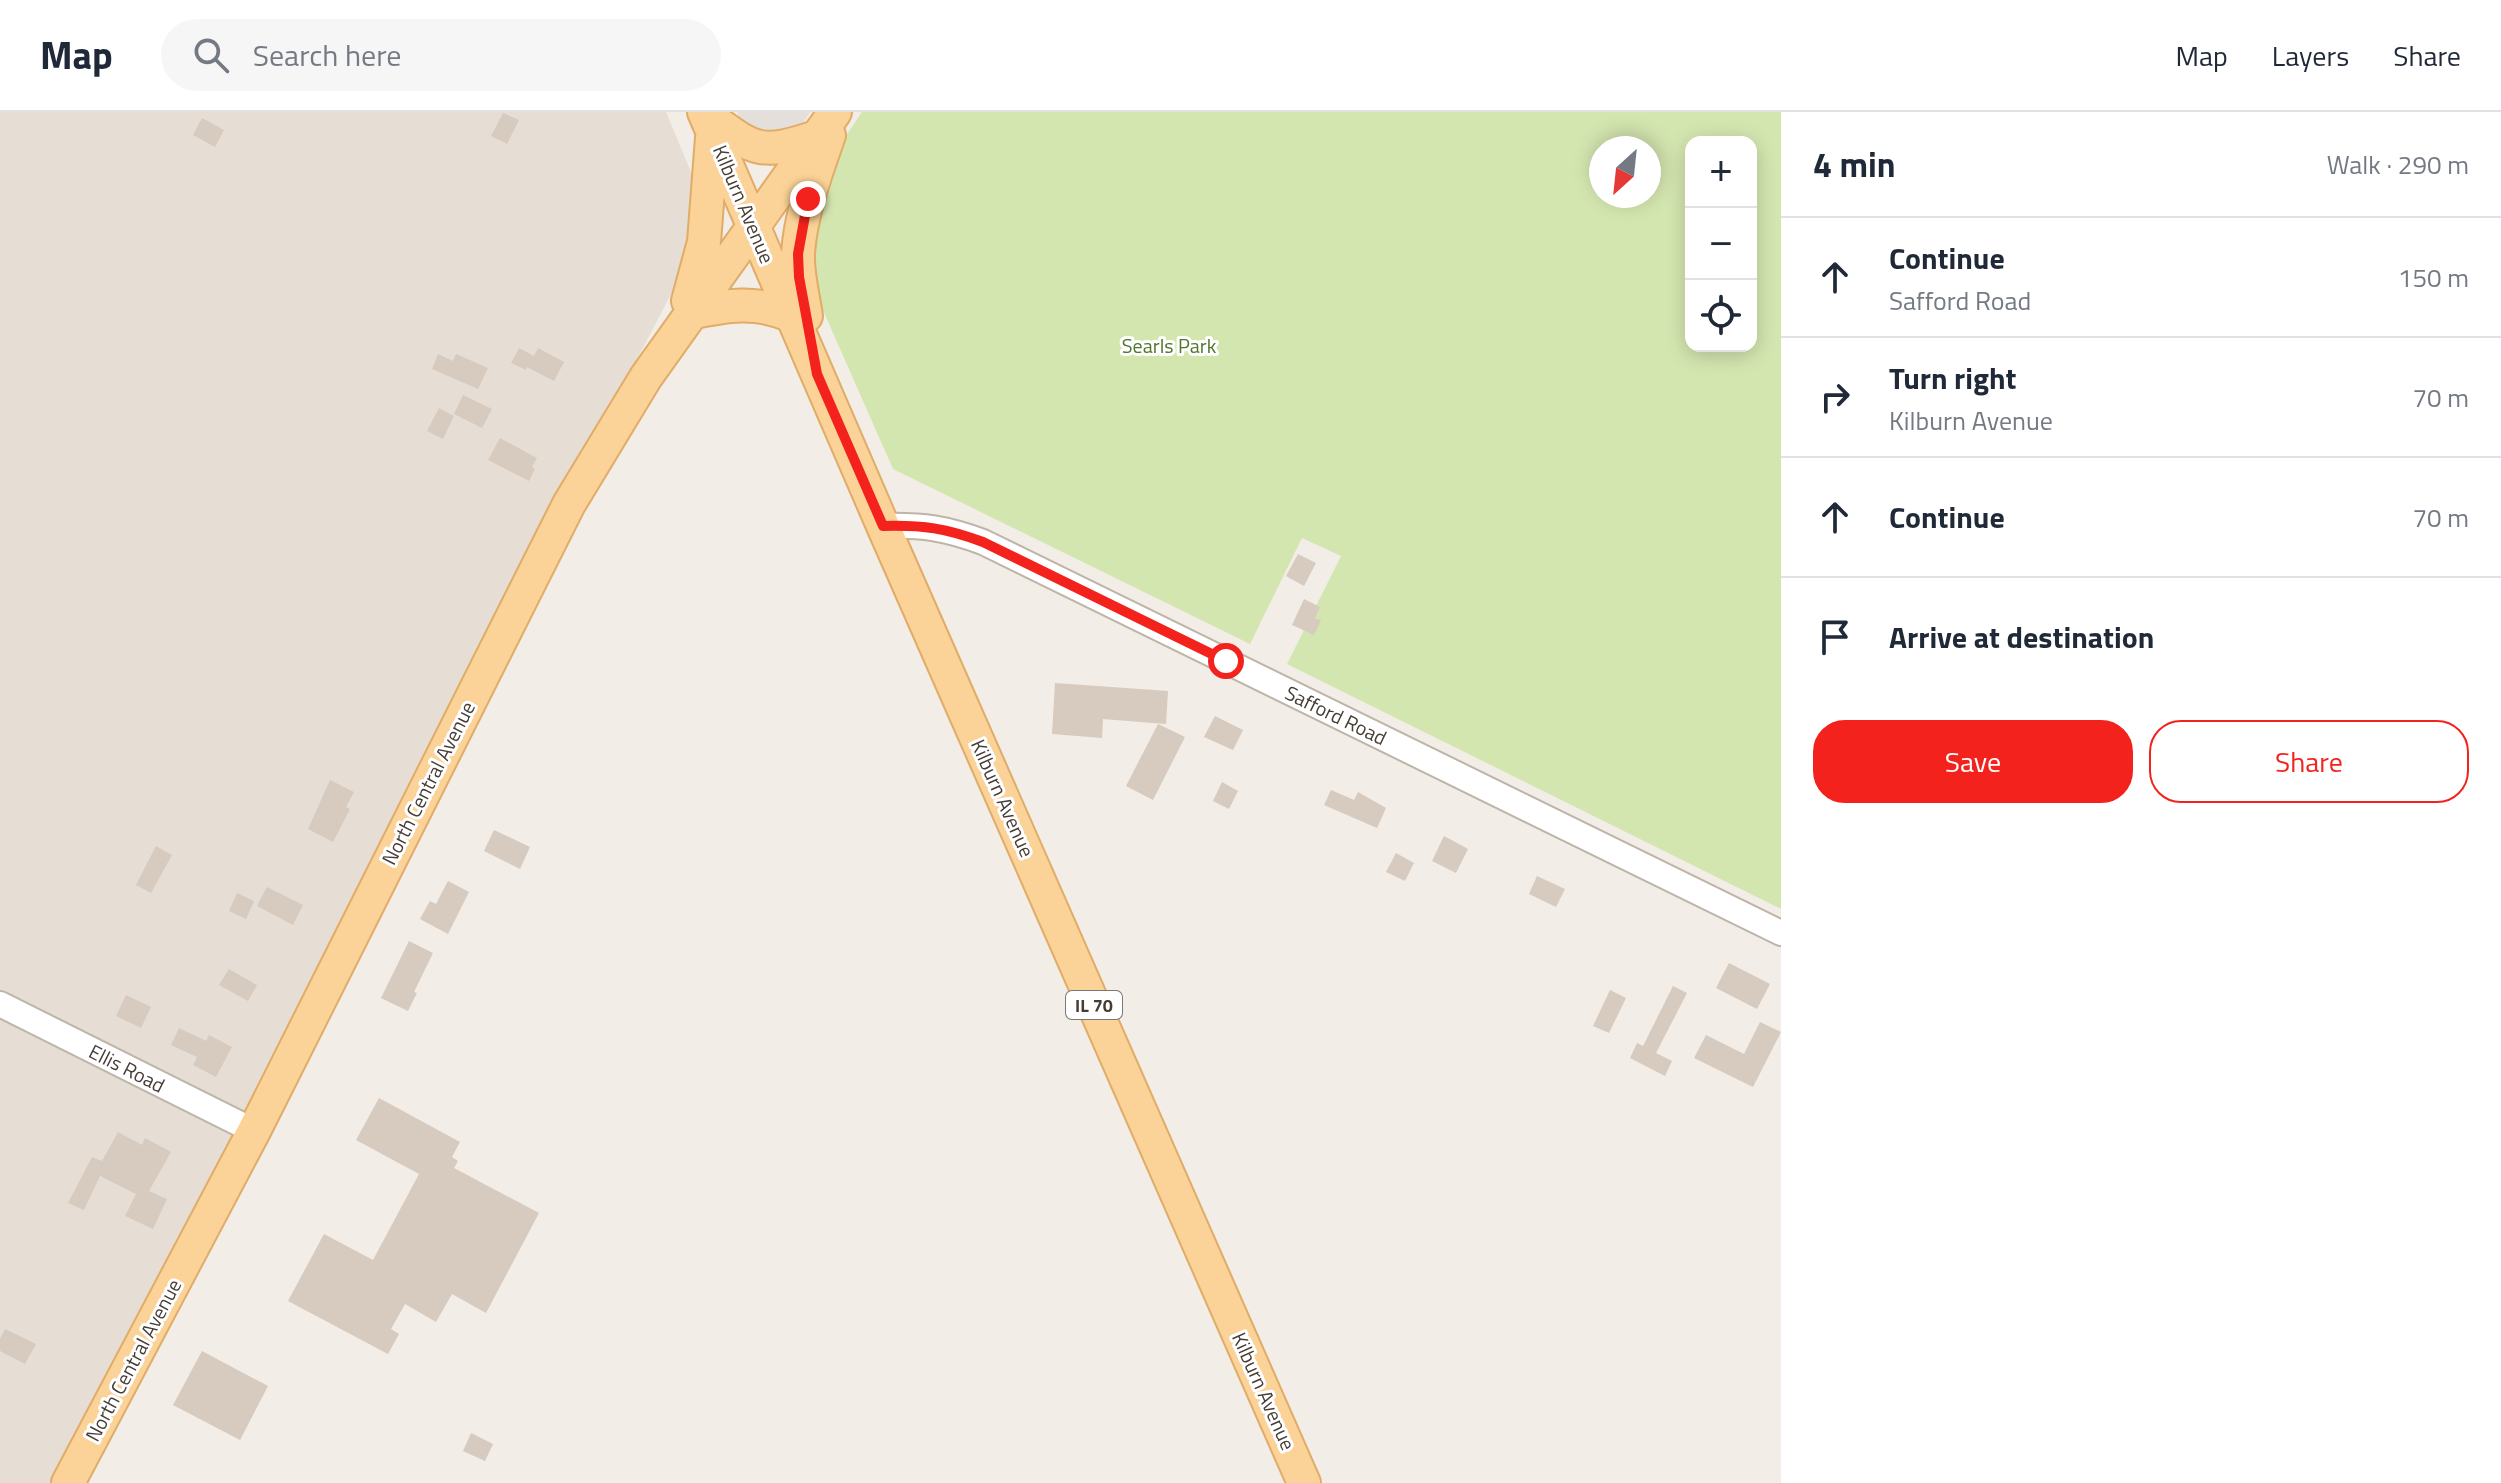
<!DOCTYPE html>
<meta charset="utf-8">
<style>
:root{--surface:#fff;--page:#f6f6f7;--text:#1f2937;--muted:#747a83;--line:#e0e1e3;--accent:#f3221c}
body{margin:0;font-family:"Titillium Web",sans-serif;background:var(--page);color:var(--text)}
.controls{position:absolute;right:24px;top:24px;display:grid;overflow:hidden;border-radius:16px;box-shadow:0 4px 20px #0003}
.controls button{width:72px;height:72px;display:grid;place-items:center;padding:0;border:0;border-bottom:2px solid var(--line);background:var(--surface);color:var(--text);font:40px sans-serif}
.compass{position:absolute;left:1589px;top:24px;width:72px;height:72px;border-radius:50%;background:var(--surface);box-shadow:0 4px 20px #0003;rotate:207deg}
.stop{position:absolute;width:24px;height:24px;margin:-18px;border:6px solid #f3221c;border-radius:50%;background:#fff}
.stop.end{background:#f3221c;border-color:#fff;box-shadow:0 2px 8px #0008}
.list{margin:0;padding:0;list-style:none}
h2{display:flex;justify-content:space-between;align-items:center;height:104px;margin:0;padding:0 32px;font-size:34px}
h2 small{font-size:26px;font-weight:400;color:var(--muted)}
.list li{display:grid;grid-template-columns:52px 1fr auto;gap:24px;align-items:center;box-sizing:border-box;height:120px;padding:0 32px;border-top:2px solid var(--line)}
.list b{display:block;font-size:30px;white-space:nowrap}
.list p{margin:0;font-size:26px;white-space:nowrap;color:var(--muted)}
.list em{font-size:26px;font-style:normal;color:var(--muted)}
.actions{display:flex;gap:16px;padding:24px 32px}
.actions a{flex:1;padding:18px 0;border:2px solid var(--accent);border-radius:32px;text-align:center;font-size:28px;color:var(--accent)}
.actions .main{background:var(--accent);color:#fff}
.icon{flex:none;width:44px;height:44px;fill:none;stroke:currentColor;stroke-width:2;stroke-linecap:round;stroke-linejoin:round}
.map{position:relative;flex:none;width:1781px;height:1371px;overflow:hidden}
header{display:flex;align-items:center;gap:48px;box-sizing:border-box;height:112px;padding:0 40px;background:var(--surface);border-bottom:2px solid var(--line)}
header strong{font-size:38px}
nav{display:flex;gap:44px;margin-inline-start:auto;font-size:28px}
.search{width:560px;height:72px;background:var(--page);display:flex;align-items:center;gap:20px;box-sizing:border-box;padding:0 28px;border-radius:44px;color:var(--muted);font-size:30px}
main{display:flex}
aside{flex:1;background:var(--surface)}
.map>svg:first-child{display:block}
</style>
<header>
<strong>Map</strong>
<div class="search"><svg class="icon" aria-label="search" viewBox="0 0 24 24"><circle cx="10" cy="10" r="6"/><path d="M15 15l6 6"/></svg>Search here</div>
<nav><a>Map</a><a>Layers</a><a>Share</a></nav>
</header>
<main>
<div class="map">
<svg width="1781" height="1371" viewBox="0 0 1781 1371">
<rect width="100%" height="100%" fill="#f2ede6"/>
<path fill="#e6ded4" d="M0,0H666L696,72L703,133L671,182L51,1371H0Z"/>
<path fill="#e5dfdb" d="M737,0H810L799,18L772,28L741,9Z"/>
<path fill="#d4e6b0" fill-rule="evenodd" d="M862,0H1781V797L1287,552L1341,444L1302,426L1250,532L893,357L807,162L827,52ZM1691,30H1751V234H1691ZM1601,36H1649V84H1601Z"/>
<path fill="#d7cabf" d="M503,1L519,8L507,32L491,24Z
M202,6L224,18L215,35L193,23Z
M519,236L534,244L538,236L564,250L554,269L527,255L526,258L511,251Z
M438,242L453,249L456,242L488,256L478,277L432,257Z
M463,283L492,297L482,316L454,302Z
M439,296L454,304L443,327L427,319Z
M500,326L537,346L532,355L535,357L529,369L488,348Z
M1298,442L1316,451L1304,474L1286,464Z
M1304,487L1320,495L1315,506L1321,508L1314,523L1292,513Z
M1055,571L1168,579L1166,612L1103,607L1102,626L1052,622Z
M1215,604L1243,618L1233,638L1204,625Z
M1158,612L1185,625L1153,688L1126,674Z
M330,668L354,680L346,695L350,697L333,730L308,717Z
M1222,670L1238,679L1229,697L1213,689Z
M1331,678L1354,688L1358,680L1386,696L1377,716L1324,693Z
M494,718L530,735L520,757L484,739Z
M1444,724L1468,737L1456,761L1432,749Z
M156,734L172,743L151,781L136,773Z
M1396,741L1414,751L1405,769L1386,760Z
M1537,764L1565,777L1556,795L1529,782Z
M448,769L469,780L448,822L420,807L430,789L436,792Z
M267,775L303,793L293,813L257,794Z
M237,781L254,789L246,807L229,799Z
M409,829L433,841L414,880L417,881L408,899L381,886Z
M1729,851L1770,872L1757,897L1716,876Z
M229,857L257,873L248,889L219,873Z
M1673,874L1687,881L1656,941L1672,949L1665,964L1630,946L1637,931L1643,934Z
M1610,878L1626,886L1609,921L1593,914Z
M126,883L151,895L141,916L116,904Z
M1760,910L1781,920L1753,975L1694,946L1706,923L1744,942Z
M179,916L206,929L209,923L232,935L216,965L193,953L197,945L171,933Z
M379,986L460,1030L452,1045L458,1049L454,1056L539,1101L486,1201L452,1182L436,1210L405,1192L391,1217L399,1222L388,1242L288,1189L324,1122L373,1148L419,1062L356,1028Z
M118,1020L142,1033L145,1026L171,1040L149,1079L167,1087L153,1117L125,1104L136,1082L100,1064L84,1098L68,1091L92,1045L102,1049Z
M5,1217L36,1232L25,1252L0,1239V1227Z
M202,1239L268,1274L240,1328L173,1293Z
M471,1321L493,1332L485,1349L463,1339Z"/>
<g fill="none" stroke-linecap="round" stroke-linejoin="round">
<g stroke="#beb4a9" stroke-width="28">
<path id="minor" d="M883,414C924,413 945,416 983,430L1781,821
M0,892L254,1019"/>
</g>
<g stroke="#e0ac67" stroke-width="36">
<path id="major" d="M704,0L883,414L1304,1371
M705,2C753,37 758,45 816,25
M688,189L704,130L712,26
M690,201C727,193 757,188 792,204
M806,204C803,183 797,162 798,141C801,100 816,61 829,23
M68,1371L254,1019L569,392L646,265L835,0"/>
</g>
<use href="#minor" stroke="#fff" stroke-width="24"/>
<use href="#major" stroke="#fbd297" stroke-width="32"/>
</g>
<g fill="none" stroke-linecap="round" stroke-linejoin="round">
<path stroke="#f3221c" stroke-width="10" d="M808,87L798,142L799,165L817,262L883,414C924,413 945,416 983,430L1226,549"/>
</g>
<g text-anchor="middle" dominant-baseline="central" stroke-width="6" stroke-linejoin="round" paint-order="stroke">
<rect fill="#fff" stroke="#7d7772" stroke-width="2" x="1066" y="879" width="56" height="28" rx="6"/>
<g font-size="18" font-weight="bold" fill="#453d36">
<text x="1094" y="893">IL 70</text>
</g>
<g font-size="20" fill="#453d36" stroke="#fff">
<text transform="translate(744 92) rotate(67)">Kilburn Avenue</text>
<text transform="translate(1336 603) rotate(26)">Safford Road</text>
<text transform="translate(428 671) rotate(-63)">North Central Avenue</text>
<text transform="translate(1003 686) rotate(66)">Kilburn Avenue</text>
<text transform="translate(127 956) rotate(27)">Ellis Road</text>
<text transform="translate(133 1248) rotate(-62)">North Central Avenue</text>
<text transform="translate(1264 1279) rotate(66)">Kilburn Avenue</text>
</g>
<g font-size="20" fill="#50752b" stroke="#fff">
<text x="1169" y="233">Searls Park</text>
</g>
</g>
</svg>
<div class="controls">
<button>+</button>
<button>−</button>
<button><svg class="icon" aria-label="locate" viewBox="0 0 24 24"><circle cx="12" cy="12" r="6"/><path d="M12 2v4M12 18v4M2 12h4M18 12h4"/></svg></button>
</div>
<svg class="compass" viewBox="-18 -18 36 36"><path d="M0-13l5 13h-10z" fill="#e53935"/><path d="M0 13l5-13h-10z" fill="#747a83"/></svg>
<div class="stop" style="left:1226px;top:549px"></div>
<div class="stop end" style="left:808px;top:87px"></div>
</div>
<aside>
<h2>4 min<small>Walk · 290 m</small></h2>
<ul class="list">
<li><svg class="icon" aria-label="ahead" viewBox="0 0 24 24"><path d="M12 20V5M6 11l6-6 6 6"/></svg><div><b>Continue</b><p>Safford Road</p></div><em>150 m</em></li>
<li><svg class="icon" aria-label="right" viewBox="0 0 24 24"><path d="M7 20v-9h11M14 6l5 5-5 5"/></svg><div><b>Turn right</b><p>Kilburn Avenue</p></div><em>70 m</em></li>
<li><svg class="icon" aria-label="ahead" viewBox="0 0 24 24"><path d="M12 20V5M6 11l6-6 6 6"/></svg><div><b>Continue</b></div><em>70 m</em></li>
<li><svg class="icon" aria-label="arrive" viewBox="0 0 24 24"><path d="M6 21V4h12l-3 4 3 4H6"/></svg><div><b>Arrive at destination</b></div></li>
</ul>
<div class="actions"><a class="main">Save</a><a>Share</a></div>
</aside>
</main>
